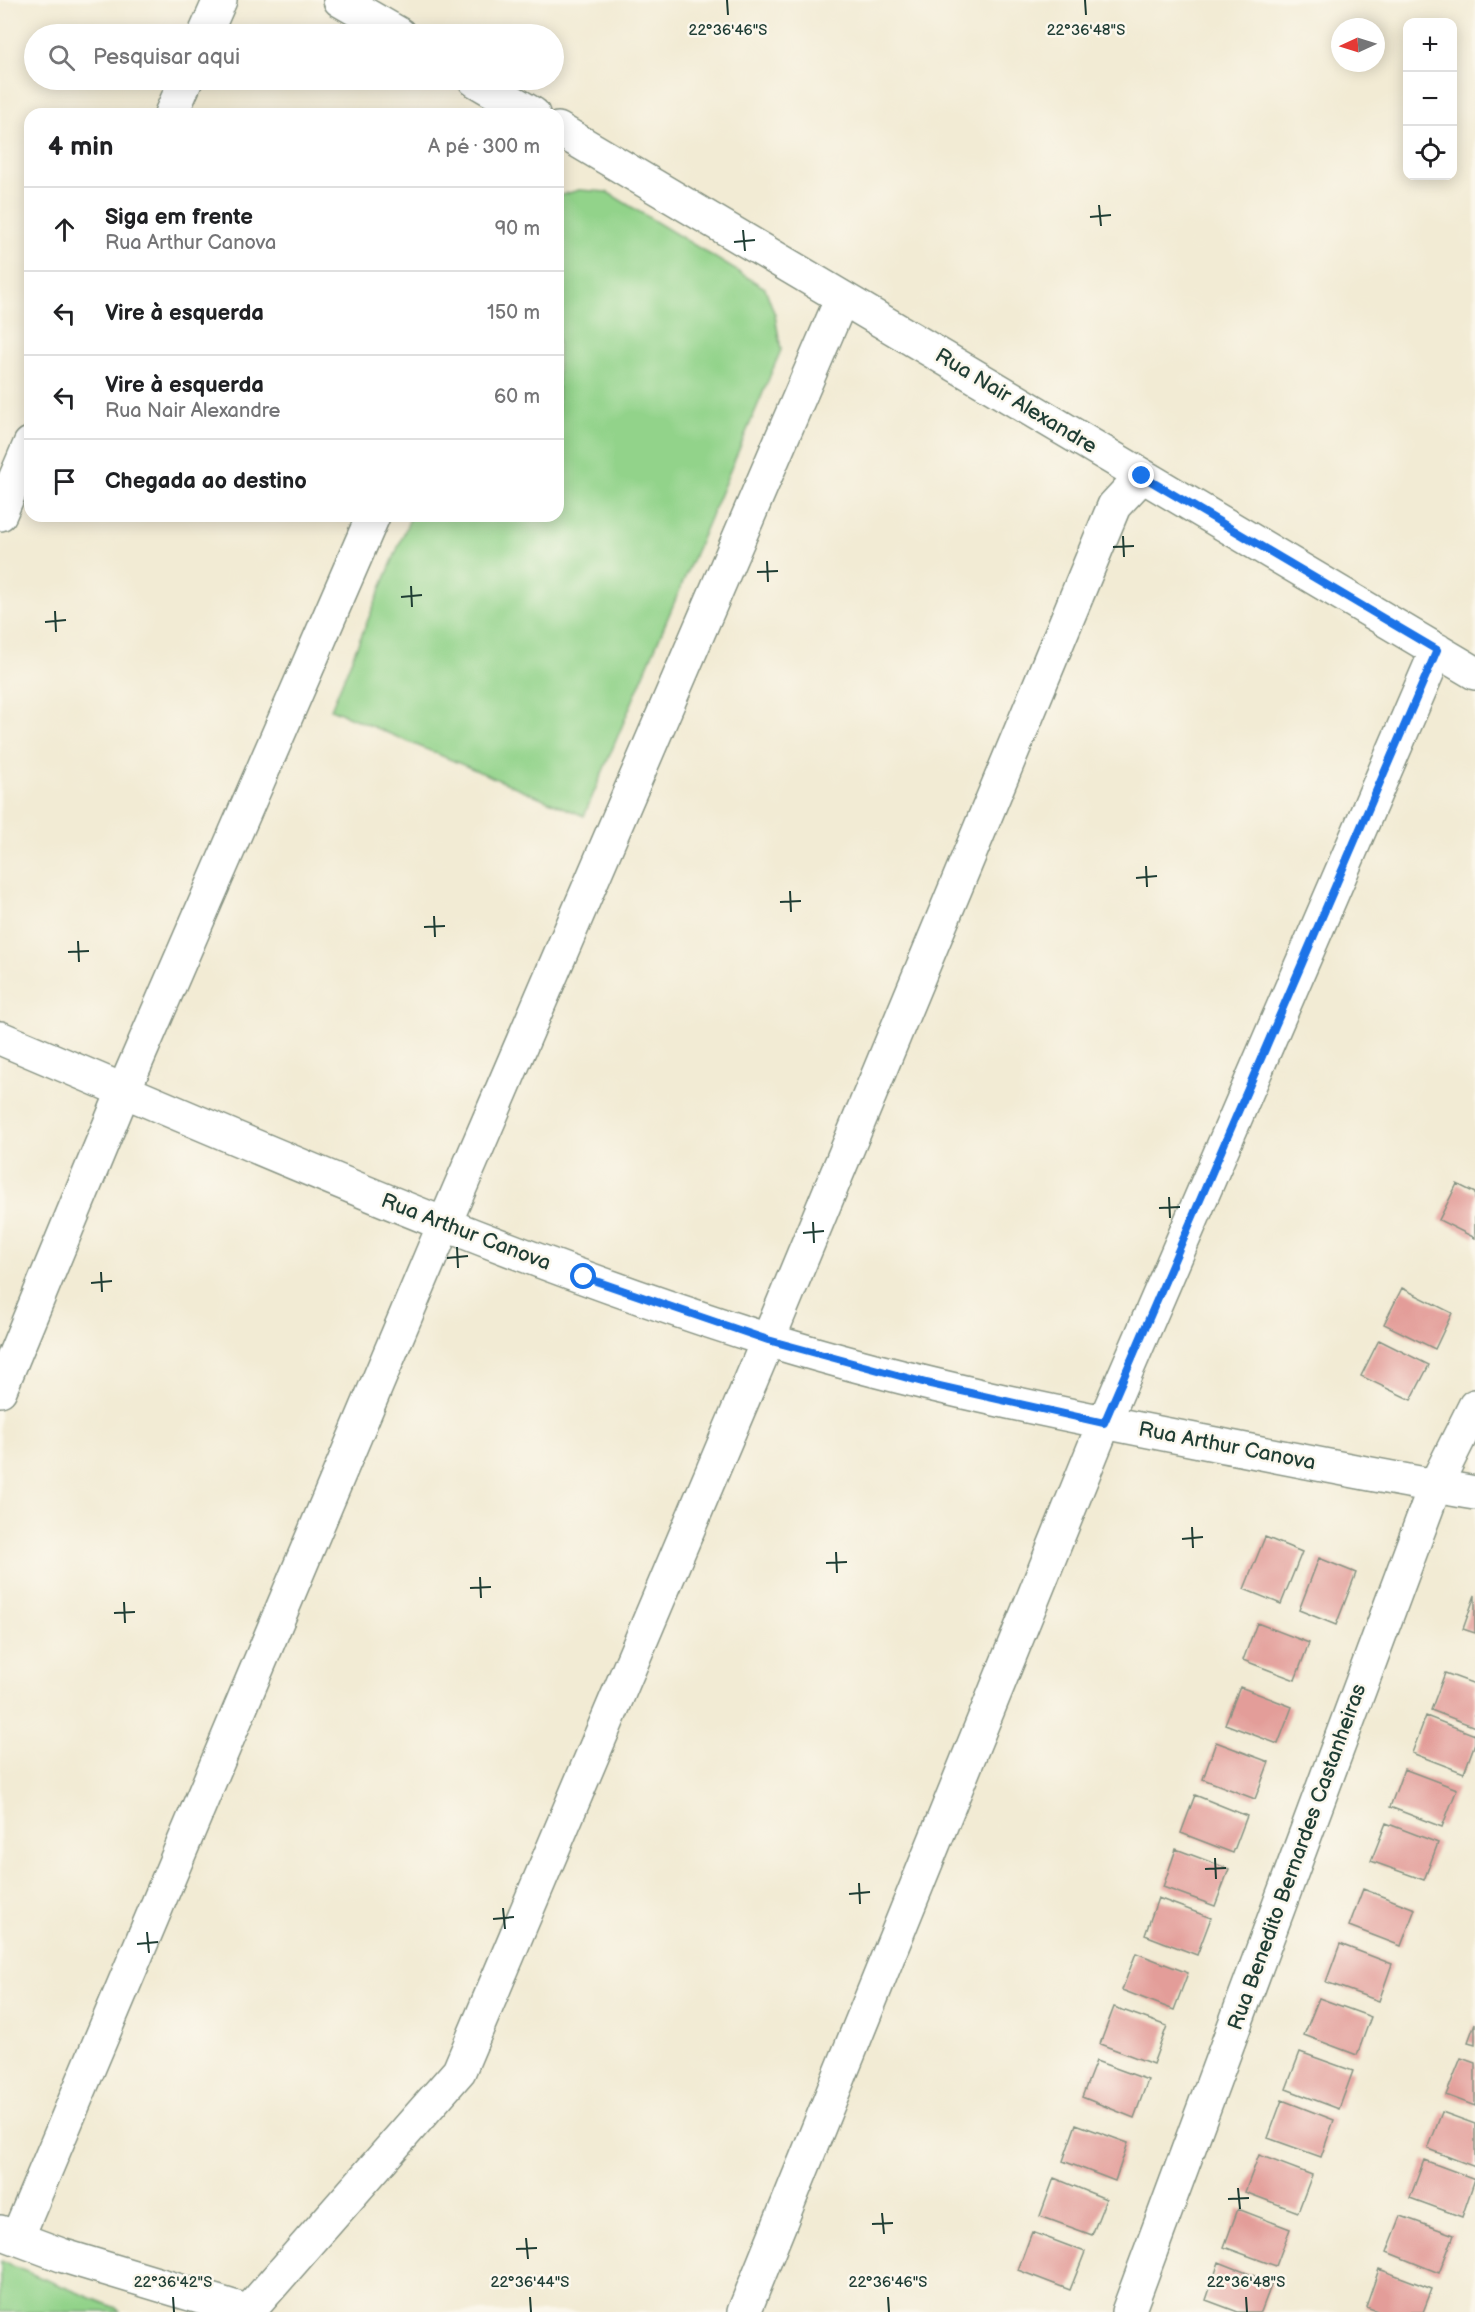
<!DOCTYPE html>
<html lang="pt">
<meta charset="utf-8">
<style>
:root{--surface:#fff;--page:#f2f2f2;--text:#202124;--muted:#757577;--line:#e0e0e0}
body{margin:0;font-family:"Balsamiq Sans",sans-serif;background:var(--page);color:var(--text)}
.controls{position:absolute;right:18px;top:18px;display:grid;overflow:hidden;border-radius:12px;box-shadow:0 3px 15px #0003}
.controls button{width:54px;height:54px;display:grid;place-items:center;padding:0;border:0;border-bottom:2px solid var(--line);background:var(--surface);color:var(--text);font:30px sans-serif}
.compass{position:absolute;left:1331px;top:18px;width:54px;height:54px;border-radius:50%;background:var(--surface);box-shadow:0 3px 15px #0003;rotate:266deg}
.stop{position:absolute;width:18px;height:18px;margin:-14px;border:4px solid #1a73e8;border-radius:50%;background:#fff}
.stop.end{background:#1a73e8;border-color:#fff;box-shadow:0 2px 6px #0008}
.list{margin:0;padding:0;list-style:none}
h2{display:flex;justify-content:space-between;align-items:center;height:78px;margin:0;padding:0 24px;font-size:26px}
h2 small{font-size:20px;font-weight:400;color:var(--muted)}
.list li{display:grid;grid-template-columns:39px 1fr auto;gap:18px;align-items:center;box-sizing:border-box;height:84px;padding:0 24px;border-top:2px solid var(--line)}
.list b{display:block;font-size:22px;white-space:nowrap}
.list p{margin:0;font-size:20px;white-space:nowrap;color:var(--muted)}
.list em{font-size:20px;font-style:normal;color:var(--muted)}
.icon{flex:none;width:33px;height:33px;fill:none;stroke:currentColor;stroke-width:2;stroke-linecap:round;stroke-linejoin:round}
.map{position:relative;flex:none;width:1475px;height:2312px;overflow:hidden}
.search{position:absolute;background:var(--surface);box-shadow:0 3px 15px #0003;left:24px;top:24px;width:540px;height:66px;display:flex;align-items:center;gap:15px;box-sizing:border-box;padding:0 21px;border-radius:33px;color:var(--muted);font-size:22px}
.panel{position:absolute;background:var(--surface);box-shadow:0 3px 15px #0003;left:24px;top:108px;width:540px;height:414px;border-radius:18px}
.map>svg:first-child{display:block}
</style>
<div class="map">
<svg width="1475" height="2312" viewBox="0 0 1475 2312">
<rect width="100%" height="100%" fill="#fbf7ec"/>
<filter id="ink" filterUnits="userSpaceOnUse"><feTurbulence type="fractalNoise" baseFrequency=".0167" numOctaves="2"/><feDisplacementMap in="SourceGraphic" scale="12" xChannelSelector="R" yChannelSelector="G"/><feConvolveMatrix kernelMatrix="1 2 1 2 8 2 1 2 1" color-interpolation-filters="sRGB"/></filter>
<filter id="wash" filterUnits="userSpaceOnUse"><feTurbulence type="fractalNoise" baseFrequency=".008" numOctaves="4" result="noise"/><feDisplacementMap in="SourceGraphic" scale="24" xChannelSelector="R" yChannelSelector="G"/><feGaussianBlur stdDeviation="1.35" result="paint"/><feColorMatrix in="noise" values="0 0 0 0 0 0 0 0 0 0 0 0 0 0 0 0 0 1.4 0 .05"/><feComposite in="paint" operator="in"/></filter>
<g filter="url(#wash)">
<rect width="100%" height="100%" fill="#f2ebd4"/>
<path fill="#92d38a" stroke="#58885f" stroke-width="1.5" d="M579,190L607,192L765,288L775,315L781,350L584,816L331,709L411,516H558V196Z
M0,2261L116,2308L120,2312H0Z"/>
<g id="blocks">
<path fill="#e39d99" d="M1457,1184L1475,1193V1238L1439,1220Z
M1402,1288L1452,1313L1435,1349L1384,1324Z
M1379,1340L1429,1365L1411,1400L1361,1376Z
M1265,1537L1302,1552L1281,1604L1244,1589Z
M1319,1558L1356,1573L1336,1625L1299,1610Z
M1475,1595V1633L1463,1629Z
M1257,1623L1309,1643L1295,1680L1243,1660Z
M1445,1673L1475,1684V1727L1431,1710Z
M1240,1687L1292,1707L1278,1744L1225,1724Z
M1426,1716L1475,1735V1743L1464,1773L1412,1753Z
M1216,1742L1269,1762L1255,1799L1203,1779Z
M1404,1769L1457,1789L1442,1827L1390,1807Z
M1195,1795L1247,1816L1233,1853L1181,1833Z
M1386,1823L1438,1843L1424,1880L1371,1861Z
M1176,1849L1229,1869L1215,1906L1163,1887Z
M1363,1889L1415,1909L1401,1946L1349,1926Z
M1158,1898L1211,1918L1197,1955L1145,1935Z
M1340,1944L1392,1964L1379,2001L1326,1982Z
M1136,1953L1188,1973L1174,2010L1122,1990Z
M1319,1998L1371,2017L1357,2055L1304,2035Z
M1114,2007L1167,2026L1153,2064L1100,2044Z
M1475,2023V2044L1468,2042Z
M1300,2052L1353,2071L1339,2109L1286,2089Z
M1461,2058L1475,2063V2106L1446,2095Z
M1096,2061L1148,2080L1134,2118L1082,2097Z
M1282,2100L1334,2120L1321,2157L1268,2138Z
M1442,2112L1475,2124V2167L1428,2149Z
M1076,2124L1128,2143L1115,2181L1063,2161Z
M1259,2155L1312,2175L1298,2212L1245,2192Z
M1424,2160L1475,2179L1462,2217L1410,2198Z
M1054,2178L1106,2199L1092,2235L1040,2216Z
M1238,2209L1290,2229L1276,2266L1224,2247Z
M1401,2216L1454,2235L1439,2273L1387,2252Z
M1032,2232L1085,2252L1070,2290L1018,2270Z
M1219,2262L1272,2283L1261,2312H1238L1206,2300Z
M1379,2269L1432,2289L1423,2312H1380L1366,2307Z"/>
</g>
</g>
<g filter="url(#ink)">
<use href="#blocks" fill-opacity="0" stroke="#889484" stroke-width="1.5"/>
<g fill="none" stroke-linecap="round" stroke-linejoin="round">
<g stroke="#889484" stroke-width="36">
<path id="minor" d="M340,0L399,34
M205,34L220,0
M475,80L533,114
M171,114L186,80
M558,129L1475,673
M0,514L30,444
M0,1038C253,1145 505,1258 768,1340C914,1385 1065,1415 1215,1444C1302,1461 1388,1478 1475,1493
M0,1390L124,1090L373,516
M0,2232L64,2256L250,2312
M17,2238L444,1225L842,298
M248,2312L459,2071L768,1340L1114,506L1142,476
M744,2312L1104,1423L1437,650
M1128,2312L1435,1486L1475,1406"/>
</g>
<use href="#minor" stroke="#fff" stroke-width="33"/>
</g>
</g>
<g fill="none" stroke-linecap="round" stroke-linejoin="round" filter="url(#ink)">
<path stroke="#1a73e8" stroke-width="8" d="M584,1277L768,1340L926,1383L1104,1423L1437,650L1142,476"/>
</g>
<path fill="none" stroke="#1f3d34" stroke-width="2" d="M727,0L728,15M1085,0L1086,15M1099,205L1101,226M1090,217L1111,215M743,230L745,251M734,242L755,240M1123,536L1124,557M1113,547L1134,546M767,561L768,582M757,572L778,571M411,586L412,607M401,597L422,595M55,611L56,632M45,622L66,620M1146,866L1147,887M1136,878L1157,876M790,891L791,912M780,902L801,901M434,916L435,937M424,927L445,926M78,941L79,962M68,952L89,951M1169,1197L1170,1218M1159,1208L1180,1207M813,1222L814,1243M803,1233L824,1231M457,1247L458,1268M447,1258L468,1256M101,1272L102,1292M91,1283L112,1281M1192,1527L1193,1548M1182,1539L1203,1537M836,1552L837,1573M826,1563L847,1562M480,1577L481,1598M470,1588L491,1587M124,1602L125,1623M114,1613L135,1612M1215,1858L1216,1879M1205,1869L1226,1868M859,1883L860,1904M849,1894L870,1892M503,1908L505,1929M493,1919L514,1917M147,1932L149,1953M137,1944L158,1942M1238,2188L1240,2209M1228,2199L1249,2198M882,2213L884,2234M872,2224L893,2223M526,2238L528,2259M516,2249L537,2248M173,2297L174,2312M530,2297L531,2312M888,2297L889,2312M1246,2297L1247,2312"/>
<g text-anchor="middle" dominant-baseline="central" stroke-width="5" stroke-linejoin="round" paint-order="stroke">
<g font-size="21" fill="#1f3d34" stroke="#fbf7ec">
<text transform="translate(1016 401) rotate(31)">Rua Nair Alexandre</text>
<text transform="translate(466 1232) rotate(21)">Rua Arthur Canova</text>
<text transform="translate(1227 1446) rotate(11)">Rua Arthur Canova</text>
<text transform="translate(1297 1857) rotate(-70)">Rua Benedito Bernardes Castanheiras</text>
</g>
</g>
<g font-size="15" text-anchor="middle" fill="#1f3d34" stroke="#fbf7ec" stroke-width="5" stroke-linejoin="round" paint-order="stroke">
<text x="728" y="35">22°36'46"S</text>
<text x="1086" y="35">22°36'48"S</text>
<text x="173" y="2287">22°36'42"S</text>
<text x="530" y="2287">22°36'44"S</text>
<text x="888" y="2287">22°36'46"S</text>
<text x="1246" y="2287">22°36'48"S</text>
</g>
</svg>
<div class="controls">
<button>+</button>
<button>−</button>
<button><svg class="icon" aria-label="locate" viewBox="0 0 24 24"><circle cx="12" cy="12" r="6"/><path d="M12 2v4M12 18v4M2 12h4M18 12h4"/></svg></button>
</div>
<svg class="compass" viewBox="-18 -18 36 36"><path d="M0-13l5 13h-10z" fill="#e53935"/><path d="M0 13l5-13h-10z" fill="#757577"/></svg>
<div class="stop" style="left:584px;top:1277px"></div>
<div class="stop end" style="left:1142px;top:476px"></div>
<div class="search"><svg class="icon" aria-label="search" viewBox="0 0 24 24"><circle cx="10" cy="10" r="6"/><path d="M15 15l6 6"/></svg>Pesquisar aqui</div>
<section class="panel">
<h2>4 min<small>A pé · 300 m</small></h2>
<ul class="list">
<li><svg class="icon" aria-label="ahead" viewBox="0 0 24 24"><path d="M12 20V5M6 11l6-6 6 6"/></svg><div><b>Siga em frente</b><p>Rua Arthur Canova</p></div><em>90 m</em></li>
<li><svg class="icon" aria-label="left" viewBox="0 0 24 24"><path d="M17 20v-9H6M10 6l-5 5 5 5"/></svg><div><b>Vire à esquerda</b></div><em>150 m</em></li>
<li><svg class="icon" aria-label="left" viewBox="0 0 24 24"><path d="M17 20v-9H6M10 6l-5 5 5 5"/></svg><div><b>Vire à esquerda</b><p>Rua Nair Alexandre</p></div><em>60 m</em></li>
<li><svg class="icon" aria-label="arrive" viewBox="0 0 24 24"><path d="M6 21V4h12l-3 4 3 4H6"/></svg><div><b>Chegada ao destino</b></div></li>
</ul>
</section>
</div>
